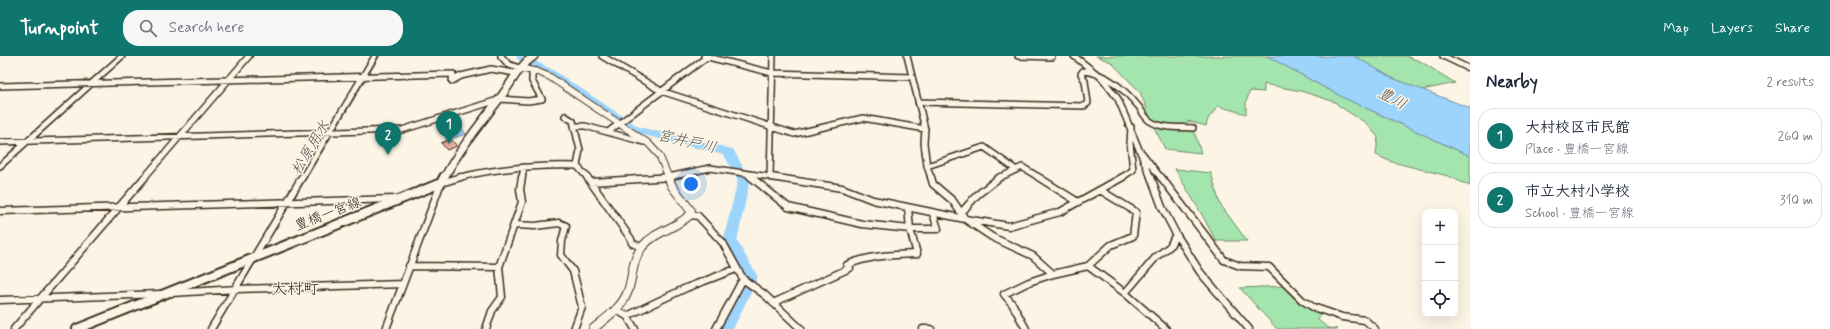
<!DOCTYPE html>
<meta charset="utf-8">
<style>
:root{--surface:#fff;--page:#f6f6f7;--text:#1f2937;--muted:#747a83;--line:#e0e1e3;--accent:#0f766e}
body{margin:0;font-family:Mynerve,"Klee One",sans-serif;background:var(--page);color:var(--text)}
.controls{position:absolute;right:12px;bottom:12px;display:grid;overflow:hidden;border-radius:8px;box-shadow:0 4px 16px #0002}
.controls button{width:36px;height:36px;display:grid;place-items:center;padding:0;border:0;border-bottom:1px solid var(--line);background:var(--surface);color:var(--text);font:20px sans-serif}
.you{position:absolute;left:691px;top:128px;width:14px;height:14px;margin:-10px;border:3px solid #fff;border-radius:50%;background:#1a73e8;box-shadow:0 0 0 6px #1a73e833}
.badge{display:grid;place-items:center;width:26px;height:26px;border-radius:50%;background:var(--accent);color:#fff;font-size:13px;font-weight:700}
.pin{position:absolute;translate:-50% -33px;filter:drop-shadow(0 1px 2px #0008)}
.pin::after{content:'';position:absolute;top:21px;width:14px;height:12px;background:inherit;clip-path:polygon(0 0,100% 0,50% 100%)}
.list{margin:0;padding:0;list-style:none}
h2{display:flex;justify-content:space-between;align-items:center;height:52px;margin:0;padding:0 16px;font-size:17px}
h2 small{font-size:13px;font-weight:400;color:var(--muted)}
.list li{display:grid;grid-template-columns:26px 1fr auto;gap:12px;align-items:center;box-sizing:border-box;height:56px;margin:0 8px 8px;padding:0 8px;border:1px solid var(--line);border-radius:16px}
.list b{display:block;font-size:15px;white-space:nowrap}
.list p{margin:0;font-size:13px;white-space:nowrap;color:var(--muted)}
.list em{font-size:13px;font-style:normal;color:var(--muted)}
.icon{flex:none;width:22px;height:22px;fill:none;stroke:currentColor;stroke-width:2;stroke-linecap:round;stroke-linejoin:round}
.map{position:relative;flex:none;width:1470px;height:273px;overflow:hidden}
header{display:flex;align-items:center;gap:24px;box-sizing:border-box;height:56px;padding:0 20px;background:var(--accent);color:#fff}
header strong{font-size:19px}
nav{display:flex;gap:22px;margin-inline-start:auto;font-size:14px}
.search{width:280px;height:36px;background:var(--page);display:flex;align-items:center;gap:10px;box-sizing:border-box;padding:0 14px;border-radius:16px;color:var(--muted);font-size:15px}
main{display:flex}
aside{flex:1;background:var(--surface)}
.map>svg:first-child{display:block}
</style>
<header>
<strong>Turnpoint</strong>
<div class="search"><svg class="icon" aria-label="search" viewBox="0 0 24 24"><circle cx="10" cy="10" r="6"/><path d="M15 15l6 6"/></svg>Search here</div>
<nav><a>Map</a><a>Layers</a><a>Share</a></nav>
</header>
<main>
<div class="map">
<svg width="1470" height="273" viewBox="0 0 1470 273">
<rect width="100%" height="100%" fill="#fcf5e5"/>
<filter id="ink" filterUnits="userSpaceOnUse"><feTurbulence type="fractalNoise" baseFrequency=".025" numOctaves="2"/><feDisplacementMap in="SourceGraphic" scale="8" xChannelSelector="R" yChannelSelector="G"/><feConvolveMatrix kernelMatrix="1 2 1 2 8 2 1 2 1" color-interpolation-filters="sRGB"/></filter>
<g filter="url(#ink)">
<path fill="#a4e5ae" stroke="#708866" d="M1096,0H1267L1342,41L1470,100V130L1448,120L1392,106L1376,99L1378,81L1366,67L1339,50L1335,46L1301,35L1264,28V36L1250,35L1246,46V58L1218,50L1208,63L1206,70L1188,65L1185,71L1193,72L1201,97L1165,93L1154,71L1140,36L1111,6Z
M1354,0H1405L1420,5L1455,27L1422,34L1392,22Z
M1175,113L1211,117L1220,148L1247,185H1216L1201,157Z
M1286,230C1295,243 1307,250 1321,256L1318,264L1328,272L1337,273H1277L1240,232Z"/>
<path fill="#9dd4fc" stroke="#7690a3" d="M1267,0H1354L1392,22L1470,52V100L1342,41Z
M458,67L466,78L454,82L446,71Z"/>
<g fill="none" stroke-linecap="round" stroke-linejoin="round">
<path stroke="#7690a3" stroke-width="2" d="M292,145L379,0
M261,196L290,148
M240,231L256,205
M215,273L238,234"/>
<path fill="#9dd4fc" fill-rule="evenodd" d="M516,0H526L553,14L639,71L733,93L750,124L737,185L758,221L733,273H717L744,221L723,185L738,124L724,99L631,76L545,18L518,4Z"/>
</g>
<path fill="#ecb3a3" stroke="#3b2a1e" d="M451,83L457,90L447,94L441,87Z"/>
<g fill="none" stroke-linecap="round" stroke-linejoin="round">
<g stroke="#3b2a1e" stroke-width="8">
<path id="minor-far1" d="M501,0L508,8L519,12
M602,0L661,35L794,78L863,62L925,73
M704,0L772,17L912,21
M907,0L925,73L924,87L927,110
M1018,0L1052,1
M1074,0L1102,22L1118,43L1151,122
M1443,0L1470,13
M0,30L453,18L452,25L461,20L491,13L515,17
M499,43L528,45L542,43L532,25V19L536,15
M918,46L1084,50L1088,47L1085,25L1081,18L1083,15C1107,17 1124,33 1139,51C1142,55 1145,62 1150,65C1162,73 1180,71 1193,72
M565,60L573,65L580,94L577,110L588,122
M574,72L577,70H585L644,86
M608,76L708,0
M0,86L402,74L498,44
M1142,97L1161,122
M0,110L122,0
M747,118L752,122
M770,121L773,0
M144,122L249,0
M302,122L375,0
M457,122C496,112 536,109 577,110
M522,122L524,111
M664,122L710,112L778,122
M931,122L927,110L984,91L1015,113
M999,122L1022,111L1040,122
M1121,122L1133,114L1130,87L1131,71"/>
</g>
<g stroke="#3b2a1e" stroke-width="9">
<path id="minor" d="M587,121L631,183L632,187L641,191
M751,121L788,151L862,168L910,173H938L933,157
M771,121L842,132L873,144L965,163L1009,170L1060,156L1123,121
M931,121L933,128L953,145L965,163L992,181L1033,200L1053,218
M1038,121L1078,146
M1161,121L1224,204L1240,210L1269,211L1302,244L1313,251L1342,261L1365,264L1375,273
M591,126L672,121
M0,155L395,143
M961,157L977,139L1000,121
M691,159L698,160L723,187L743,223L765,239L801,273
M514,169L535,170L559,167L566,170L562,185L561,199L573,215L582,251L574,273
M1176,178L1200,216L1249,273
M409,210L499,211
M1088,210L1125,237L1166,273
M172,237L237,233L403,228
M1125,237L1156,201L1170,190L1176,178L1162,151L1151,121
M0,244L160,238
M773,247L850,212L847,209C870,199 893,199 917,198L910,173L908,152
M616,254L627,260L635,273
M627,260L686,232L736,213
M14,273L145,121
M211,273L302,121
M386,273L441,127L461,121
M486,273L492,255L502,241L499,211L522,146L520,133L522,121
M716,273L743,223
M923,273H931
M1026,273L1013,249L1004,238L1029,226L1053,218L1088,210L1111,189L1133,180L1136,156L1100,134"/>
</g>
<g stroke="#3b2a1e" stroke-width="8">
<path id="tertiary-far1" d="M519,12L538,16L550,21L648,87L659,99L669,122"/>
</g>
<g stroke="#3b2a1e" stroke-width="10">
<path id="tertiary" d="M593,273C606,262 622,252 628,235C633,220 632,204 642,191C655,175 677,172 691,158V155L672,130L668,121"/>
</g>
<g stroke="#3b2a1e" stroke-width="10">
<path id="secondary-far1" d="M444,122C460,92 482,66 503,38C513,24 519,10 534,0"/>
</g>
<g stroke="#3b2a1e" stroke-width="12">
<path id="secondary" d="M77,273L441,127L444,121"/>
</g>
<use href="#minor-far1" stroke="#fcf5e5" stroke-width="5"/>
<use href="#minor" stroke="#fcf5e5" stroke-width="6"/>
<use href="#tertiary-far1" stroke="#fcf5e5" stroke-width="6"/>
<use href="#tertiary" stroke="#fcf5e5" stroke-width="8"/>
<use href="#secondary-far1" stroke="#fcf5e5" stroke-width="7"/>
<use href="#secondary" stroke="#fcf5e5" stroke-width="8"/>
</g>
</g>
<g text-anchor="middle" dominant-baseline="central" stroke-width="3" stroke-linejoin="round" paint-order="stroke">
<g font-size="14" fill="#3b2a1e" stroke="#fcf5e5">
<text transform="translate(328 158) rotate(-21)">豊橋一宮線</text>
</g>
<g font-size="15" font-style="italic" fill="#545456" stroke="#fcf5e5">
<text transform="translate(1392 43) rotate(29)">豊川</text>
<text transform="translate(687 86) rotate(13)">宮井戸川</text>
<text transform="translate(311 92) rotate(-59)">松原用水</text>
</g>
<g font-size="16" fill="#3b2a1e" stroke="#fcf5e5">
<text x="295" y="233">大村町</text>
</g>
</g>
</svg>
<div class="controls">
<button>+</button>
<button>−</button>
<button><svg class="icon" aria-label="locate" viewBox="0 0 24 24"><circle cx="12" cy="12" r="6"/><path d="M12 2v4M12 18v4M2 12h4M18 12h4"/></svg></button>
</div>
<div class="you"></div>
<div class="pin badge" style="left:449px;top:88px">1</div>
<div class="pin badge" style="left:388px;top:99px">2</div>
</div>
<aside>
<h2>Nearby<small>2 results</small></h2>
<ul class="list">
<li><span class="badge">1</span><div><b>大村校区市民館</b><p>Place · 豊橋一宮線</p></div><em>260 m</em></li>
<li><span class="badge">2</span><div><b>市立大村小学校</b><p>School · 豊橋一宮線</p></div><em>310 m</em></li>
</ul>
</aside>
</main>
